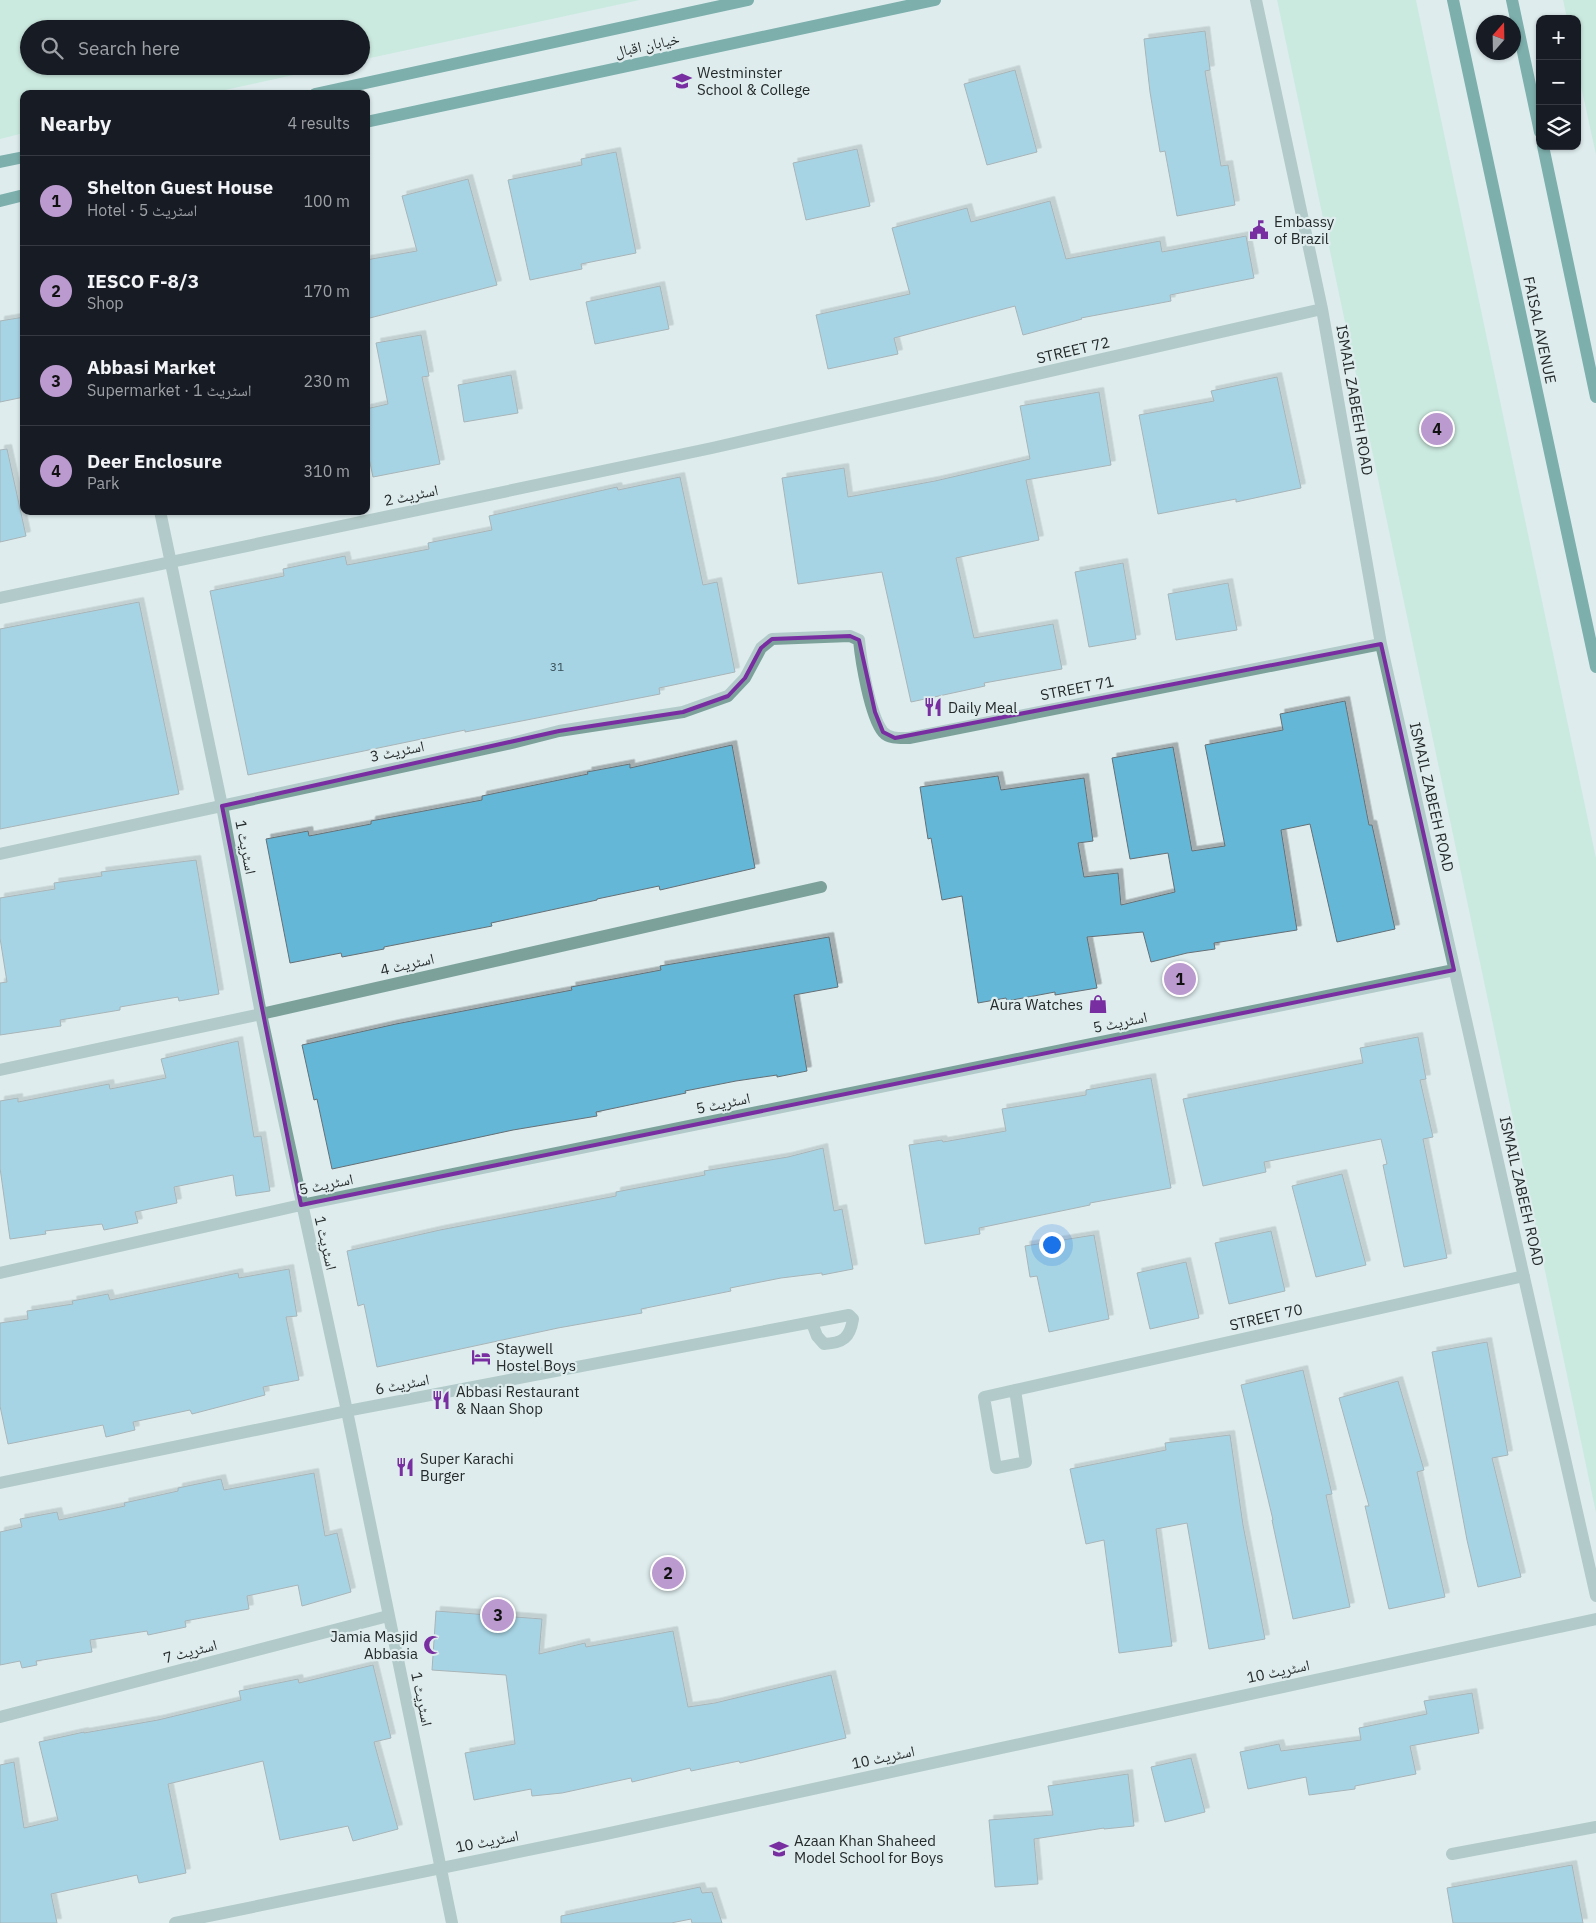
<!DOCTYPE html>
<meta charset="utf-8">
<style>
:root{--surface:#171b24;--page:#242831;--text:#f1f3f6;--muted:#9ea1a6;--line:#363941;--accent:#bb9acf}
body{margin:0;font-family:"IBM Plex Sans","Noto Naskh Arabic",sans-serif;background:var(--page);color:var(--text)}
.controls{position:absolute;right:15px;top:15px;display:grid;overflow:hidden;border-radius:10px;box-shadow:0 1px 4px #0004}
.controls button{width:45px;height:45px;display:grid;place-items:center;padding:0;border:0;border-bottom:1px solid var(--line);background:var(--surface);color:var(--text);font:25px sans-serif}
.compass{position:absolute;left:1476px;top:15px;width:45px;height:45px;border-radius:50%;background:var(--surface);box-shadow:0 1px 4px #0004;rotate:20deg}
.you{position:absolute;left:1051px;top:1244px;width:18px;height:18px;margin:-12px;border:4px solid #fff;border-radius:50%;background:#1a73e8;box-shadow:0 0 0 8px #1a73e833}
.badge{display:grid;place-items:center;width:32px;height:32px;border-radius:50%;background:var(--accent);color:#111;font-size:16px;font-weight:700}
.pin{position:absolute;translate:-50% -50%;border:2px solid #fff;box-shadow:0 1px 5px #0006}
.list{margin:0;padding:0;list-style:none}
h2{display:flex;justify-content:space-between;align-items:center;height:65px;margin:0;padding:0 20px;font-size:21px}
h2 small{font-size:16px;font-weight:400;color:var(--muted)}
.list li{display:grid;grid-template-columns:32px 1fr auto;gap:15px;align-items:center;box-sizing:border-box;height:90px;padding:0 20px;border-top:1px solid var(--line)}
.list b{display:block;font-size:19px;white-space:nowrap}
.list p{margin:0;font-size:16px;white-space:nowrap;color:var(--muted)}
.list em{font-size:16px;font-style:normal;color:var(--muted)}
.icon{flex:none;width:28px;height:28px;fill:none;stroke:currentColor;stroke-width:2;stroke-linecap:round;stroke-linejoin:round}
.map{position:relative;flex:none;width:1596px;height:1923px;overflow:hidden}
.search{position:absolute;background:var(--surface);box-shadow:0 1px 4px #0004;left:20px;top:20px;width:350px;height:55px;display:flex;align-items:center;gap:12px;box-sizing:border-box;padding:0 18px;border-radius:28px;color:var(--muted);font-size:19px}
.panel{position:absolute;background:var(--surface);box-shadow:0 1px 4px #0004;left:20px;top:90px;width:350px;height:425px;border-radius:10px}
.map>svg:first-child{display:block}
</style>
<div class="map">
<svg width="1596" height="1923" viewBox="0 0 1596 1923">
<defs>
<filter id="shadow"><feDropShadow dx="4.5" dy="-4.5" stdDeviation="0" flood-color="#0004"/></filter>
</defs>
<rect width="100%" height="100%" fill="#deecee"/>
<path fill="#b4e6cc" d="M0,0H640L361,60V29H29V66H334L207,94H24V133L0,139Z
M1277,0H1416L1596,858V1513Z
M1563,0H1596V155L1577,68V19H1567Z"/>
<path fill="#65b7d8" stroke="#667075" filter="url(#shadow)" d="M1205,31L1210,70L1205,71L1221,166L1228,165L1235,205L1177,216L1165,151L1160,152L1150,92L1144,39Z
M1015,70L1037,152L987,165L964,84Z
M857,149L870,206L806,220L793,163Z
M616,152L636,253L581,264L582,269L530,280L508,180L582,165L581,159Z
M468,179L497,285L366,319V260L417,251L402,196Z
M1050,201L1066,259L1160,241L1162,252L1246,236L1254,278L1170,295L1171,301L1081,318L1082,319L1023,335L1015,306L894,338L898,354L828,369L816,315L910,294L892,228L967,208L971,222Z
M660,286L669,329L595,344L586,302Z
M24,317V397L0,402V321Z
M421,335L429,376L422,377L440,464L373,477L366,444V409L388,404L376,343Z
M511,375L518,413L464,422L458,385Z
M1277,377L1301,488L1236,502V499L1158,514L1139,415L1214,401L1211,391Z
M1099,392L1111,465L1026,480L1039,540L956,558L974,638L1053,624L1062,669L984,683L985,686L911,702L882,572L798,584L782,478L844,468L848,497L935,481L1030,459L1020,406Z
M7,449L26,536L0,542V450Z
M680,477L703,585L717,582L735,672L659,688L660,694L465,732V730L248,775L210,591L284,576L283,569L345,556L347,565L429,549L428,543L492,530L489,516L617,487L618,490Z
M1123,563L1136,639L1089,647L1075,572Z
M1228,583L1237,630L1176,640L1168,594Z
M139,602L179,794L0,829V629Z
M1345,701L1369,825H1372L1395,929L1337,942L1310,824L1281,830L1297,930L1214,943L1215,949L1187,953L1151,962L1143,932L1087,937L1097,988L1055,995V992L1007,1001L1006,998L978,1003L962,896L942,900L931,838L928,839L920,787L998,776L1001,790L1084,778L1093,841L1078,843L1084,877L1118,873L1121,905L1175,892L1168,853L1130,859L1112,758L1173,747L1192,851L1225,846L1205,745L1283,730L1280,714Z
M732,745L755,868L660,890L659,886L597,899V900L491,923L492,926L384,947V949L342,957L341,953L290,963L266,839L308,831L309,836L371,824V821L482,800V796L588,774L587,772L630,764V768Z
M196,860L219,994L179,1001L178,997L120,1007V1010L60,1020L61,1026L0,1035V983L7,982L0,938V898L55,889L54,883L102,876L101,872Z
M829,937L838,987L794,995L807,1071L777,1077V1075L736,1081L685,1091L686,1093L596,1112L597,1116L513,1130L332,1169L317,1099L314,1100L302,1045L396,1024L572,990L571,987L661,970L660,966Z
M1418,1037L1426,1079L1420,1080L1433,1137L1423,1139L1447,1258L1404,1267L1383,1165L1387,1164L1381,1139L1264,1162L1266,1172L1203,1186L1183,1099L1363,1063L1360,1048Z
M238,1041L254,1137L261,1136L270,1191L236,1196L233,1175L174,1187L177,1203L135,1212L138,1223L104,1230L102,1224L45,1231L46,1234L10,1239L0,1168V1101L18,1098V1102L109,1084L110,1089L166,1078L161,1059Z
M1151,1078L1171,1188L1090,1203V1205L979,1228L980,1234L925,1244L909,1145L942,1140L943,1142L1006,1131L1002,1109L1086,1095V1090Z
M823,1148L834,1211L842,1209L853,1269L822,1275V1273L781,1278L730,1288L731,1291L641,1309L642,1313L558,1328L377,1367L364,1304L358,1306L347,1251L440,1230L616,1196V1192L705,1175L704,1171L788,1157Z
M1342,1174L1366,1265L1316,1277L1292,1186Z
M1271,1231L1285,1291L1229,1304L1215,1243Z
M1094,1235L1109,1319L1049,1332L1037,1276L1030,1277L1025,1246Z
M1186,1262L1199,1318L1150,1329L1137,1273Z
M289,1269L297,1316L286,1317L299,1380L263,1387L265,1395L192,1414L190,1410L133,1422L135,1430L106,1437L103,1425L8,1444L0,1406V1323L28,1319L27,1311L73,1304L72,1301L108,1294L110,1300L238,1273L239,1278Z
M1487,1342L1508,1455L1492,1458L1521,1577L1478,1587L1467,1540L1432,1352Z
M1303,1370L1332,1494L1326,1495L1350,1607L1293,1619L1272,1520H1273L1241,1385Z
M1398,1381L1424,1470L1417,1472L1445,1597L1389,1609L1365,1506H1369L1339,1398Z
M1230,1435L1243,1525L1265,1639L1209,1649L1187,1523L1156,1529L1172,1646L1119,1653L1104,1540L1086,1544L1070,1469L1166,1450L1165,1443Z
M314,1473L325,1536L337,1533L351,1592L302,1606L298,1585L247,1596L249,1609L185,1621L186,1627L148,1635L147,1631L90,1640L92,1652L36,1661L37,1665L22,1668L20,1661L0,1665V1532L22,1527L20,1519L57,1512L59,1520L125,1506L124,1503L178,1491V1488L221,1479L224,1490Z
M436,1611L542,1619L539,1654L585,1643L586,1647L673,1631L688,1707L715,1703L831,1675L846,1738L740,1763L739,1761L691,1771L690,1768L632,1782L631,1778L562,1793L532,1796L531,1789L474,1800L465,1753L515,1744L506,1675L432,1670Z
M373,1665L391,1738L374,1742L398,1829L353,1841L348,1826L280,1840L263,1761L168,1784L186,1873L139,1883L137,1875L51,1894L57,1923H0V1765L14,1762L24,1828L58,1820L39,1742L84,1732V1733L158,1720L241,1700L239,1691L298,1679L299,1683Z
M1472,1693L1479,1733L1410,1746L1416,1774L1355,1786V1789L1309,1795L1306,1777L1248,1789L1240,1752L1279,1744L1281,1751L1361,1740L1359,1728L1427,1714L1424,1701Z
M1191,1758L1205,1812L1165,1822L1151,1767Z
M1128,1774L1134,1826L1104,1829V1828L1034,1839L1038,1884L995,1887L989,1820L1053,1815L1048,1786Z
M1572,1865L1583,1923H1453L1447,1888Z
M700,1887L702,1893L712,1892L722,1923H692L691,1919L671,1923H561V1916Z"/>
<g fill="none" stroke-linecap="round" stroke-linejoin="round">
<path stroke="#7ca19b" stroke-width="12" d="M1256,0L1322,309L1381,644L1596,1596
M160,511L222,806L261,1014L347,1411L452,1923
M0,598L712,448L1322,309
M0,854L512,743L559,731L683,712L728,696L745,678L761,648L772,639L850,636L859,640C861,661 870,716 883,732C889,739 900,738 909,738L1381,644
M0,1070L261,1014L821,887
M0,1273L301,1205L1454,970
M1015,1390L1026,1462L996,1468L984,1397L1524,1276
M0,1483L347,1411L849,1315L853,1319C850,1338 843,1343 824,1344L817,1336L812,1323
M0,1717L388,1616
M1452,1854L1596,1827
M175,1923L601,1835L1596,1619"/>
<path stroke="#08655b" stroke-width="12" d="M1453,0L1596,667
M1512,0L1540,132
M315,94L748,0
M366,122L935,0
M1543,146L1596,397
M0,162L24,157
M0,201L24,195"/>
</g>
<path d="M0 0H1596V1923H0ZM850,636L859,640L875,712L883,732L895,738L1381,644L1454,970L301,1205L222,806L559,731L683,712L728,696L745,678L761,648L772,639Z" fill="#deecee" fill-opacity=".55" fill-rule="evenodd"/>
<path fill="none" stroke="#782ea0" stroke-width="4" stroke-linejoin="round" d="M850,636L859,640L875,712L883,732L895,738L1381,644L1454,970L301,1205L222,806L559,731L683,712L728,696L745,678L761,648L772,639Z"/>
<defs>
<g id="school-bare" transform="scale(1.5)"><path d="M0-5L7-2L0 1L-7-2ZM-4 1L0 2.5L4 1V4Q0 6-4 4Z" fill="#782ea0" stroke="#deecee" stroke-width="2.5" paint-order="stroke"/></g>
<g id="civic-bare" transform="scale(1.5)"><path d="M-.6-6.5H3V-4.5H.6V-3L4-1V1h2V6H-6V1h2V-1L-.6-3ZM-1.2 2.5V6h2.4V2.5Z" fill="#782ea0" stroke="#deecee" stroke-width="2.5" paint-order="stroke"/></g>
<g id="restaurant-bare" transform="scale(1.5)"><path d="M-5-6h1v4h1v-4h1v4h1v-4h1v5L-1.5 .5V6h-2V.5L-5-1ZM5-6V6H3V1.5H1.5Q1.5-4 5-6Z" fill="#782ea0" stroke="#deecee" stroke-width="2.5" paint-order="stroke"/></g>
<g id="shop-bare" transform="scale(1.5)"><path d="M-5-2.5h2.3a2.7 3.5 0 0 1 5.4 0H5L5.5 6h-11ZM-1.5-2.5h3a1.5 2.3 0 0 0-3 0Z" fill="#782ea0" stroke="#deecee" stroke-width="2.5" paint-order="stroke"/></g>
<g id="hotel-bare" transform="scale(1.5)"><path d="M-6-4.5h1.5V1H6V5H4.5V3h-9V5H-6ZM-4 0a1.8 1.8 0 1 1 3.6 0ZM.5 0V-2.5h3Q6-2.5 6 0Z" fill="#782ea0" stroke="#deecee" stroke-width="2.5" paint-order="stroke"/></g>
<g id="mosque-bare" transform="scale(1.5)"><path d="M3.5-4.9A6 6 0 1 0 3.5 4.9A5 5 0 1 1 3.5-4.9Z" fill="#782ea0" stroke="#deecee" stroke-width="2.5" paint-order="stroke"/></g>
</defs>
<g fill-rule="evenodd">
<use href="#school-bare" x="682" y="81"/>
<use href="#civic-bare" x="1259" y="230"/>
<use href="#restaurant-bare" x="933" y="707"/>
<use href="#shop-bare" x="1098" y="1004"/>
<use href="#hotel-bare" x="481" y="1357"/>
<use href="#restaurant-bare" x="441" y="1400"/>
<use href="#restaurant-bare" x="405" y="1467"/>
<use href="#mosque-bare" x="433" y="1645"/>
<use href="#school-bare" x="779" y="1849"/>
</g>
<g text-anchor="middle" dominant-baseline="central" stroke-width="4.5" stroke-linejoin="round" paint-order="stroke">
<g font-size="12" fill="#354d56">
<text x="557" y="666">31</text>
</g>
<g font-size="15" fill="#252a2a" stroke="#deecee">
<text transform="translate(647 45) rotate(-12)">خیابان اقبال</text>
<text transform="translate(1540 330) rotate(78)">FAISAL AVENUE</text>
<text transform="translate(1073 350) rotate(-13)">STREET 72</text>
<text transform="translate(1355 400) rotate(80)">ISMAIL ZABEEH ROAD</text>
<text transform="translate(411 495) rotate(-12)">اسٹریٹ 2</text>
<text transform="translate(1077 688) rotate(-11)">STREET 71</text>
<text transform="translate(397 751) rotate(-12)">اسٹریٹ 3</text>
<text transform="translate(1432 797) rotate(77)">ISMAIL ZABEEH ROAD</text>
<text transform="translate(246 847) rotate(79)">اسٹریٹ 1</text>
<text transform="translate(407 964) rotate(-13)">اسٹریٹ 4</text>
<text transform="translate(1120 1022) rotate(-12)">اسٹریٹ 5</text>
<text transform="translate(723 1103) rotate(-12)">اسٹریٹ 5</text>
<text transform="translate(326 1184) rotate(-12)">اسٹریٹ 5</text>
<text transform="translate(1522 1191) rotate(77)">ISMAIL ZABEEH ROAD</text>
<text transform="translate(326 1243) rotate(77)">اسٹریٹ 1</text>
<text transform="translate(1266 1317) rotate(-13)">STREET 70</text>
<text transform="translate(402 1384) rotate(-11)">اسٹریٹ 6</text>
<text transform="translate(190 1651) rotate(-15)">اسٹریٹ 7</text>
<text transform="translate(1278 1671) rotate(-12)">اسٹریٹ 10</text>
<text transform="translate(422 1699) rotate(78)">اسٹریٹ 1</text>
<text transform="translate(883 1757) rotate(-12)">اسٹریٹ 10</text>
<text transform="translate(487 1841) rotate(-11)">اسٹریٹ 10</text>
</g>
<g font-size="15" fill="#252a2a" stroke="#deecee" text-anchor="start">
<text x="697" y="72">Westminster<tspan x="697" dy="17">School &amp; College</tspan></text>
<text x="1274" y="221">Embassy<tspan x="1274" dy="17">of Brazil</tspan></text>
<text x="948" y="707">Daily Meal</text>
<text x="1083" y="1004" text-anchor="end">Aura Watches</text>
<text x="496" y="1348">Staywell<tspan x="496" dy="17">Hostel Boys</tspan></text>
<text x="456" y="1391">Abbasi Restaurant<tspan x="456" dy="17">&amp; Naan Shop</tspan></text>
<text x="420" y="1458">Super Karachi<tspan x="420" dy="17">Burger</tspan></text>
<text x="418" y="1636" text-anchor="end">Jamia Masjid<tspan x="418" dy="17">Abbasia</tspan></text>
<text x="794" y="1840">Azaan Khan Shaheed<tspan x="794" dy="17">Model School for Boys</tspan></text>
</g>
</g>
</svg>
<div class="controls">
<button>+</button>
<button>−</button>
<button><svg class="icon" aria-label="layers" viewBox="0 0 24 24"><path d="M12 4l9 5-9 5-9-5zM3 14l9 5 9-5"/></svg></button>
</div>
<svg class="compass" viewBox="-18 -18 36 36"><path d="M0-13l5 13h-10z" fill="#e53935"/><path d="M0 13l5-13h-10z" fill="#9ea1a6"/></svg>
<div class="you"></div>
<div class="pin badge" style="left:1180px;top:979px">1</div>
<div class="pin badge" style="left:668px;top:1573px">2</div>
<div class="pin badge" style="left:498px;top:1615px">3</div>
<div class="pin badge" style="left:1437px;top:429px">4</div>
<div class="search"><svg class="icon" aria-label="search" viewBox="0 0 24 24"><circle cx="10" cy="10" r="6"/><path d="M15 15l6 6"/></svg>Search here</div>
<section class="panel">
<h2>Nearby<small>4 results</small></h2>
<ul class="list">
<li><span class="badge">1</span><div><b>Shelton Guest House</b><p>Hotel · اسٹریٹ 5</p></div><em>100 m</em></li>
<li><span class="badge">2</span><div><b>IESCO F-8/3</b><p>Shop</p></div><em>170 m</em></li>
<li><span class="badge">3</span><div><b>Abbasi Market</b><p>Supermarket · اسٹریٹ 1</p></div><em>230 m</em></li>
<li><span class="badge">4</span><div><b>Deer Enclosure</b><p>Park</p></div><em>310 m</em></li>
</ul>
</section>
</div>
